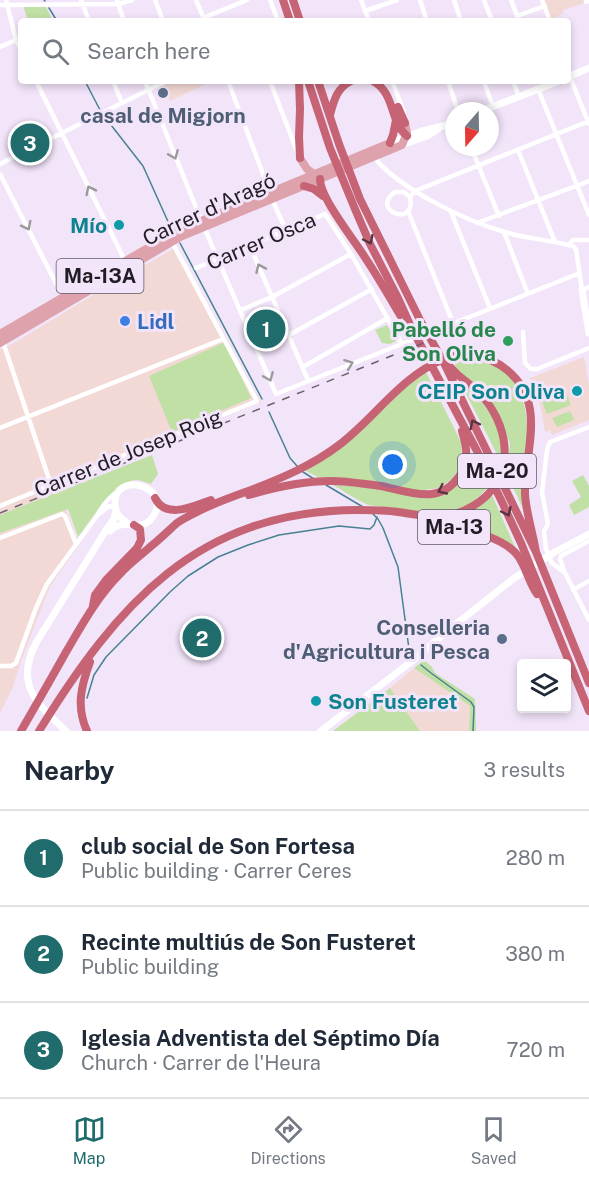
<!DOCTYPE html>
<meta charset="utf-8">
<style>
:root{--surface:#fff;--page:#f2f2f3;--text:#1f2937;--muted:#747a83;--line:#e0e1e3;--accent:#206c6d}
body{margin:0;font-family:"Public Sans",sans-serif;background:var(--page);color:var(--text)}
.controls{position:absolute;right:18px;bottom:18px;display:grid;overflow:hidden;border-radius:6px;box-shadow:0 3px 9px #0003}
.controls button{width:54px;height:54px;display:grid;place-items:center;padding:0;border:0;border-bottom:2px solid var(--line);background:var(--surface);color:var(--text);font:30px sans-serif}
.compass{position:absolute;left:445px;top:102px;width:54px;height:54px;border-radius:50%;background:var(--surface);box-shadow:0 3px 9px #0003;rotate:200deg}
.you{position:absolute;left:393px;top:465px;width:21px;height:21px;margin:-15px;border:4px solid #fff;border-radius:50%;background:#1a73e8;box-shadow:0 0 0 9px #1a73e833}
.badge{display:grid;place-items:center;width:39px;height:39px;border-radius:50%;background:var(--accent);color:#fff;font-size:20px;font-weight:700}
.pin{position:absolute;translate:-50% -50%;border:3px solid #fff;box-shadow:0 2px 6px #0006}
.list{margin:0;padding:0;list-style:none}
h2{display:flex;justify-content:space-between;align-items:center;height:78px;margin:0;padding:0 24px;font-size:26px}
h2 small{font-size:20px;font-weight:400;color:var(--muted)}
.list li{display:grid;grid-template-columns:39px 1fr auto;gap:18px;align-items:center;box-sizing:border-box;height:96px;padding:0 24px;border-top:2px solid var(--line)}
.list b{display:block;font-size:22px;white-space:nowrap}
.list p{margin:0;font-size:20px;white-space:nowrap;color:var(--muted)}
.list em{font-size:20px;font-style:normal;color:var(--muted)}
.icon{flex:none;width:33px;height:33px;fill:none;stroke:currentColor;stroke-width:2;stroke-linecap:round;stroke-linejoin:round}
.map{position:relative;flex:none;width:589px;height:731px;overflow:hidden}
.search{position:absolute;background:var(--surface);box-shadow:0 3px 9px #0003;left:18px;right:18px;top:18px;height:66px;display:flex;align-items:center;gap:15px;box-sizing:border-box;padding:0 21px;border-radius:6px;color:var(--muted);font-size:22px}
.sheet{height:366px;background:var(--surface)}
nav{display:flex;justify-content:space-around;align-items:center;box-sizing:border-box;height:84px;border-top:2px solid var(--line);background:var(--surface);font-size:16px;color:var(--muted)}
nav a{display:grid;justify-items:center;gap:3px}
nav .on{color:var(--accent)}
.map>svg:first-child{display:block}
</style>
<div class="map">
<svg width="589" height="731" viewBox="0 0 589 731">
<rect width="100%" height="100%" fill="#f2e4f9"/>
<path fill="#f3d9d5" d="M544,0H583L585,3L563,10L564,13L551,19Z
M173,81H212L170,101L162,86Z
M177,247L261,402L57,485L79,545L50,586L21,661L12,689L0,713V350L16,342L106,287Z
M584,357L589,385V420L552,435L550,430L545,432L542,415L538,397L530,378Z
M414,668L470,706L469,731H420L390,688Z"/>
<path fill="#c1e0a5" d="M23,5H45L53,21H28Z
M387,325L396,341L390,344L382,343L375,330Z
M225,342L251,398L172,432L149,376Z
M467,358C475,360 483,361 490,364C519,376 527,402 527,431L528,432L523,509L506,472L508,464L510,444L502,422L457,369L453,360Z
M426,372L461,442L462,458L460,465L454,476L450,481L438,488L418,491L373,481L318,477L304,470L356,436L402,391Z
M459,380L473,389L493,418L501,438V462Z
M566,392L571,405L547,414L542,402Z
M570,411L574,420L557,427L552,418Z
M470,453L488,487C463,519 429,514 394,508C385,506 374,507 366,504C355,499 344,491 333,485L447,492Z
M152,455L158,474L151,484C147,483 141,480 137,480C114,481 91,520 78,537L68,509L0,533V515Z
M583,475L589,486V507L574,515L569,505L581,497L572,481Z
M492,495L515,547L446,521C464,516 479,509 492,495Z
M424,660L432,667L435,673L475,699L476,731H469L470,706L414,668Z
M390,688L420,731H333Z"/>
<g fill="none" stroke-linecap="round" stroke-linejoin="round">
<path stroke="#488292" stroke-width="1.5" d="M44,0L45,1
M49,8L57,21
M85,81L100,110
M104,116L143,166L170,226
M180,243L262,399
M269,412L290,458L297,466
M303,472L314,479
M326,485L363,507
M372,513L378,519L383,528L398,567L409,649
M421,665L431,673L471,702L474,707L473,731
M87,698L94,675L106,657L170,592L188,576L218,557L248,545L279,535L339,526L370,529L374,525L377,517"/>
<path stroke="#fff" stroke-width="4.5" d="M6,0L16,40L21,50
M81,0L89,21
M117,0L124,21
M155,0L163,21
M196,0L205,21
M270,0L278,21
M361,0L369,21
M420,0L427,21
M454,0L461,21
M484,0L492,21
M511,0L519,21
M542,0L550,21
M586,2L589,1
M0,5L119,4L132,0
M365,11L397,0
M517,16L545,6
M203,18L247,0
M0,47L16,40
M568,72L589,124
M36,81L125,261
M113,81L122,103
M145,81L204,227L276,394L580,273
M228,81L275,206L286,230
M270,81L298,154
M392,81L404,112
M448,81L458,111
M484,81L493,107
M513,81L519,97
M538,89L589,215
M471,147L499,216
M518,150L555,242
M374,157C399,189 466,221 505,232C527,239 551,240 573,246L576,249L582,290L589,287
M0,164L166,81
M0,174L63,297
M410,197L404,192H395C369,210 417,229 410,197L415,191L589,121
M408,211L453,323
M451,212L490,308
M477,223L589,181
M504,232L528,294
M568,245L573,240H589
M250,246L308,380
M196,268L325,214L351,254L402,344
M241,310L272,297L351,254
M523,332L525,363L531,369H537L589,348
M289,335L372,289
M3,342L51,485
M303,367L388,318
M0,428L223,339
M0,506L257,401L172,242
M99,514L109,506L113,507L116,509
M0,538L62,514L65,516L76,544
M589,541L561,556L560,559L565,573L589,620
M565,573L552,563L546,549L544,531L548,524L542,492L547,450L550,442L589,427
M573,590L589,581
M0,666H11L16,663L36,608L47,584L97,516C102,506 109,497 118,491"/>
<path stroke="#fff" stroke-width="7" d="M568,77L589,68
M482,111L559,81
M390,143L422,131L443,126L454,122
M402,145L427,136L438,129
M582,290L589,333
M110,531C124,516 140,534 152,518C176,487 112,468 115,506C116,515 122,520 129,524
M66,731C37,704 14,684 36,643L106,530L114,519L116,510
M321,731L416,658L446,632L513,579L553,553L589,534"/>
<path stroke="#dda2ac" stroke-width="8" d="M300,158L307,169L317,176
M0,334L177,231L390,143
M0,343L180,237L402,145L407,133L405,123"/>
<path stroke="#c66475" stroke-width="8" d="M283,0L290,21
M293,0L300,21
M299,81L300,109L299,137L300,158
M308,81L330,148L355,209L370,244L397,296L411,327L477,451L502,502L521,543L589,711
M318,81L339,144L360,199L421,322L443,361L536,552L589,683
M373,81C396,94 389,121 407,136
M398,107L405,123
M330,115C334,100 337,88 351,81
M390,143L393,135L396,120
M320,179C320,198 355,241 366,259C378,277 389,296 400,315
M304,186L314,189L323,196
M249,495C276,487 303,481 331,481C347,481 364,484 381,486C410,492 440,506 460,475C469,461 467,447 462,431
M155,498C166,520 194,506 211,500
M428,521C453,526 503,535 518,556C526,567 529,583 537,594
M93,606L95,595L106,580L137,548L141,540L140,529L134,525
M21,731C36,705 51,679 66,652C82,625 97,597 120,574C129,564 140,556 150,547C159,540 168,531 177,523C184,518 193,514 201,510C217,502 234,496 251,490C282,478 313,465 339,445C375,418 401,376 444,359C465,351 490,356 507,370C548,403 524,452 525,494C526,513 533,533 536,552
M39,731C117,605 197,511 357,510C371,510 385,510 398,512C426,516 447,522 473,506C515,481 512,431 483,397C475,387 464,381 456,373C451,368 448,364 443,361
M87,731C76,707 81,686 90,662"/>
<path stroke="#6b626f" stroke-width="1.5" stroke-dasharray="8 8" stroke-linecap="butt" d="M0,513L441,336"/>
</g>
<defs><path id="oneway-chevron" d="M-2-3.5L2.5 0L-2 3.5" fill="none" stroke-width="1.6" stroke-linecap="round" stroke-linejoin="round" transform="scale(1.5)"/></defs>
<g stroke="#9c999d">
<use href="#oneway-chevron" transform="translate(174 155) rotate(67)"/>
<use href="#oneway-chevron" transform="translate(90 190) rotate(-116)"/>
<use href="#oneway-chevron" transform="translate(27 226) rotate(63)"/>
<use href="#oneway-chevron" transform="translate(260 268) rotate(-114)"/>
<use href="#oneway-chevron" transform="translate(349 364) rotate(-21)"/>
<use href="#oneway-chevron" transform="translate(269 377) rotate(67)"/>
</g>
<g stroke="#5b3641">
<use href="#oneway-chevron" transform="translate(369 240) rotate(65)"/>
<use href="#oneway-chevron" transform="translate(474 424) rotate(-117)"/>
<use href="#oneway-chevron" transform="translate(442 490) rotate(155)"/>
<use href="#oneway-chevron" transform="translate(507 512) rotate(65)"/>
</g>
<g fill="#5c6f8a" stroke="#f2e4f9" stroke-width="2">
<circle cx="163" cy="93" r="6"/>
<circle cx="502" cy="639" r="6"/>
</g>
<g fill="#0f9aa8" stroke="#f2e4f9" stroke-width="2">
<circle cx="119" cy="225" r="6"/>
<circle cx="577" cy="391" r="6"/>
<circle cx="316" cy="701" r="6"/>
</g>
<circle fill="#3f7fe0" stroke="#f2e4f9" stroke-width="2" cx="125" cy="321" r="6"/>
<circle fill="#2e9e5b" stroke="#f2e4f9" stroke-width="2" cx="508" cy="341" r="6"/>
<g text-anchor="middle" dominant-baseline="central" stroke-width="6" stroke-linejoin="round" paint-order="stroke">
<g fill="#f2e4f9" stroke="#605965" stroke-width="1.5">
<rect x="56.5" y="259" width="87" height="34" rx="4.5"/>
<rect x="458" y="454" width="78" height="34" rx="4.5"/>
<rect x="418" y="510" width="72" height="34" rx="4.5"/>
</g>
<g font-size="20" font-weight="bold" fill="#221d25">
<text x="100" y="276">Ma-13A</text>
<text x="497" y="471">Ma-20</text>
<text x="454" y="527">Ma-13</text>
</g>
<g font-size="21" font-weight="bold" fill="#4e5e75" stroke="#f2e4f9">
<text x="163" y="115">casal de Migjorn</text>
<text x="490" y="627" text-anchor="end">Conselleria<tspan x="490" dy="24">d'Agricultura i Pesca</tspan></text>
</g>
<g font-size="21" fill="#221d25" stroke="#f2e4f9">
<text transform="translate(209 209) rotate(-25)">Carrer d'Aragó</text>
<text transform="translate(261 241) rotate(-23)">Carrer Osca</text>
<text transform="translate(128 453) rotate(-22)">Carrer de Josep Roig</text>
</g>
<g font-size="21" font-weight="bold" fill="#0d838f" stroke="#f2e4f9" text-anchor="end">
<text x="107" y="225">Mío</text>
<text x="565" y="391">CEIP Son Oliva</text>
<text x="328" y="701" text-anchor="start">Son Fusteret</text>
</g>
<g font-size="21" font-weight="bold" fill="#366cbe" stroke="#f2e4f9" text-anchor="start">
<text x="137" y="321">Lidl</text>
</g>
<g font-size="21" font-weight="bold" fill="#27864d" stroke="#f2e4f9" text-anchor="end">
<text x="496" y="329">Pabelló de<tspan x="496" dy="24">Son Oliva</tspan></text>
</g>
</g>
</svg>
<div class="controls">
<button><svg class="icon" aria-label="layers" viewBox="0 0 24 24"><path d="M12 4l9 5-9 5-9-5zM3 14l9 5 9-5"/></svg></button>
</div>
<svg class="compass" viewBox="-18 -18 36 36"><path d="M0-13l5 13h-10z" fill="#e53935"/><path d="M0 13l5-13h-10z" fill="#747a83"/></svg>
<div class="you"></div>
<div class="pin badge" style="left:266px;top:329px">1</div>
<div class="pin badge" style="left:202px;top:638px">2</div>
<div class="pin badge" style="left:30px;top:143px">3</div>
<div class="search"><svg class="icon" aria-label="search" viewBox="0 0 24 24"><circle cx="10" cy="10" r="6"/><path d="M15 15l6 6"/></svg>Search here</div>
</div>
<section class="sheet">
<h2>Nearby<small>3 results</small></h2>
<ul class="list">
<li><span class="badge">1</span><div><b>club social de Son Fortesa</b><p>Public building · Carrer Ceres</p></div><em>280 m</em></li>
<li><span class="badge">2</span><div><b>Recinte multiús de Son Fusteret</b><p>Public building</p></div><em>380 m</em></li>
<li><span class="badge">3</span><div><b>Iglesia Adventista del Séptimo Día</b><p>Church · Carrer de l'Heura</p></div><em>720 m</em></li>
</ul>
</section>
<nav>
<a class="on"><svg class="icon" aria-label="map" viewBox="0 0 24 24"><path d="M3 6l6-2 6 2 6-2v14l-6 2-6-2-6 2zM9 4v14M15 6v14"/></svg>Map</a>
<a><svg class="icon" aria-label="directions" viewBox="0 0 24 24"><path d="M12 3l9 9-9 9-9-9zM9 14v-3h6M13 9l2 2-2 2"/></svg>Directions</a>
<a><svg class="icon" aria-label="saved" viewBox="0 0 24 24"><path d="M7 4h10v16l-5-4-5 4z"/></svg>Saved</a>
</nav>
